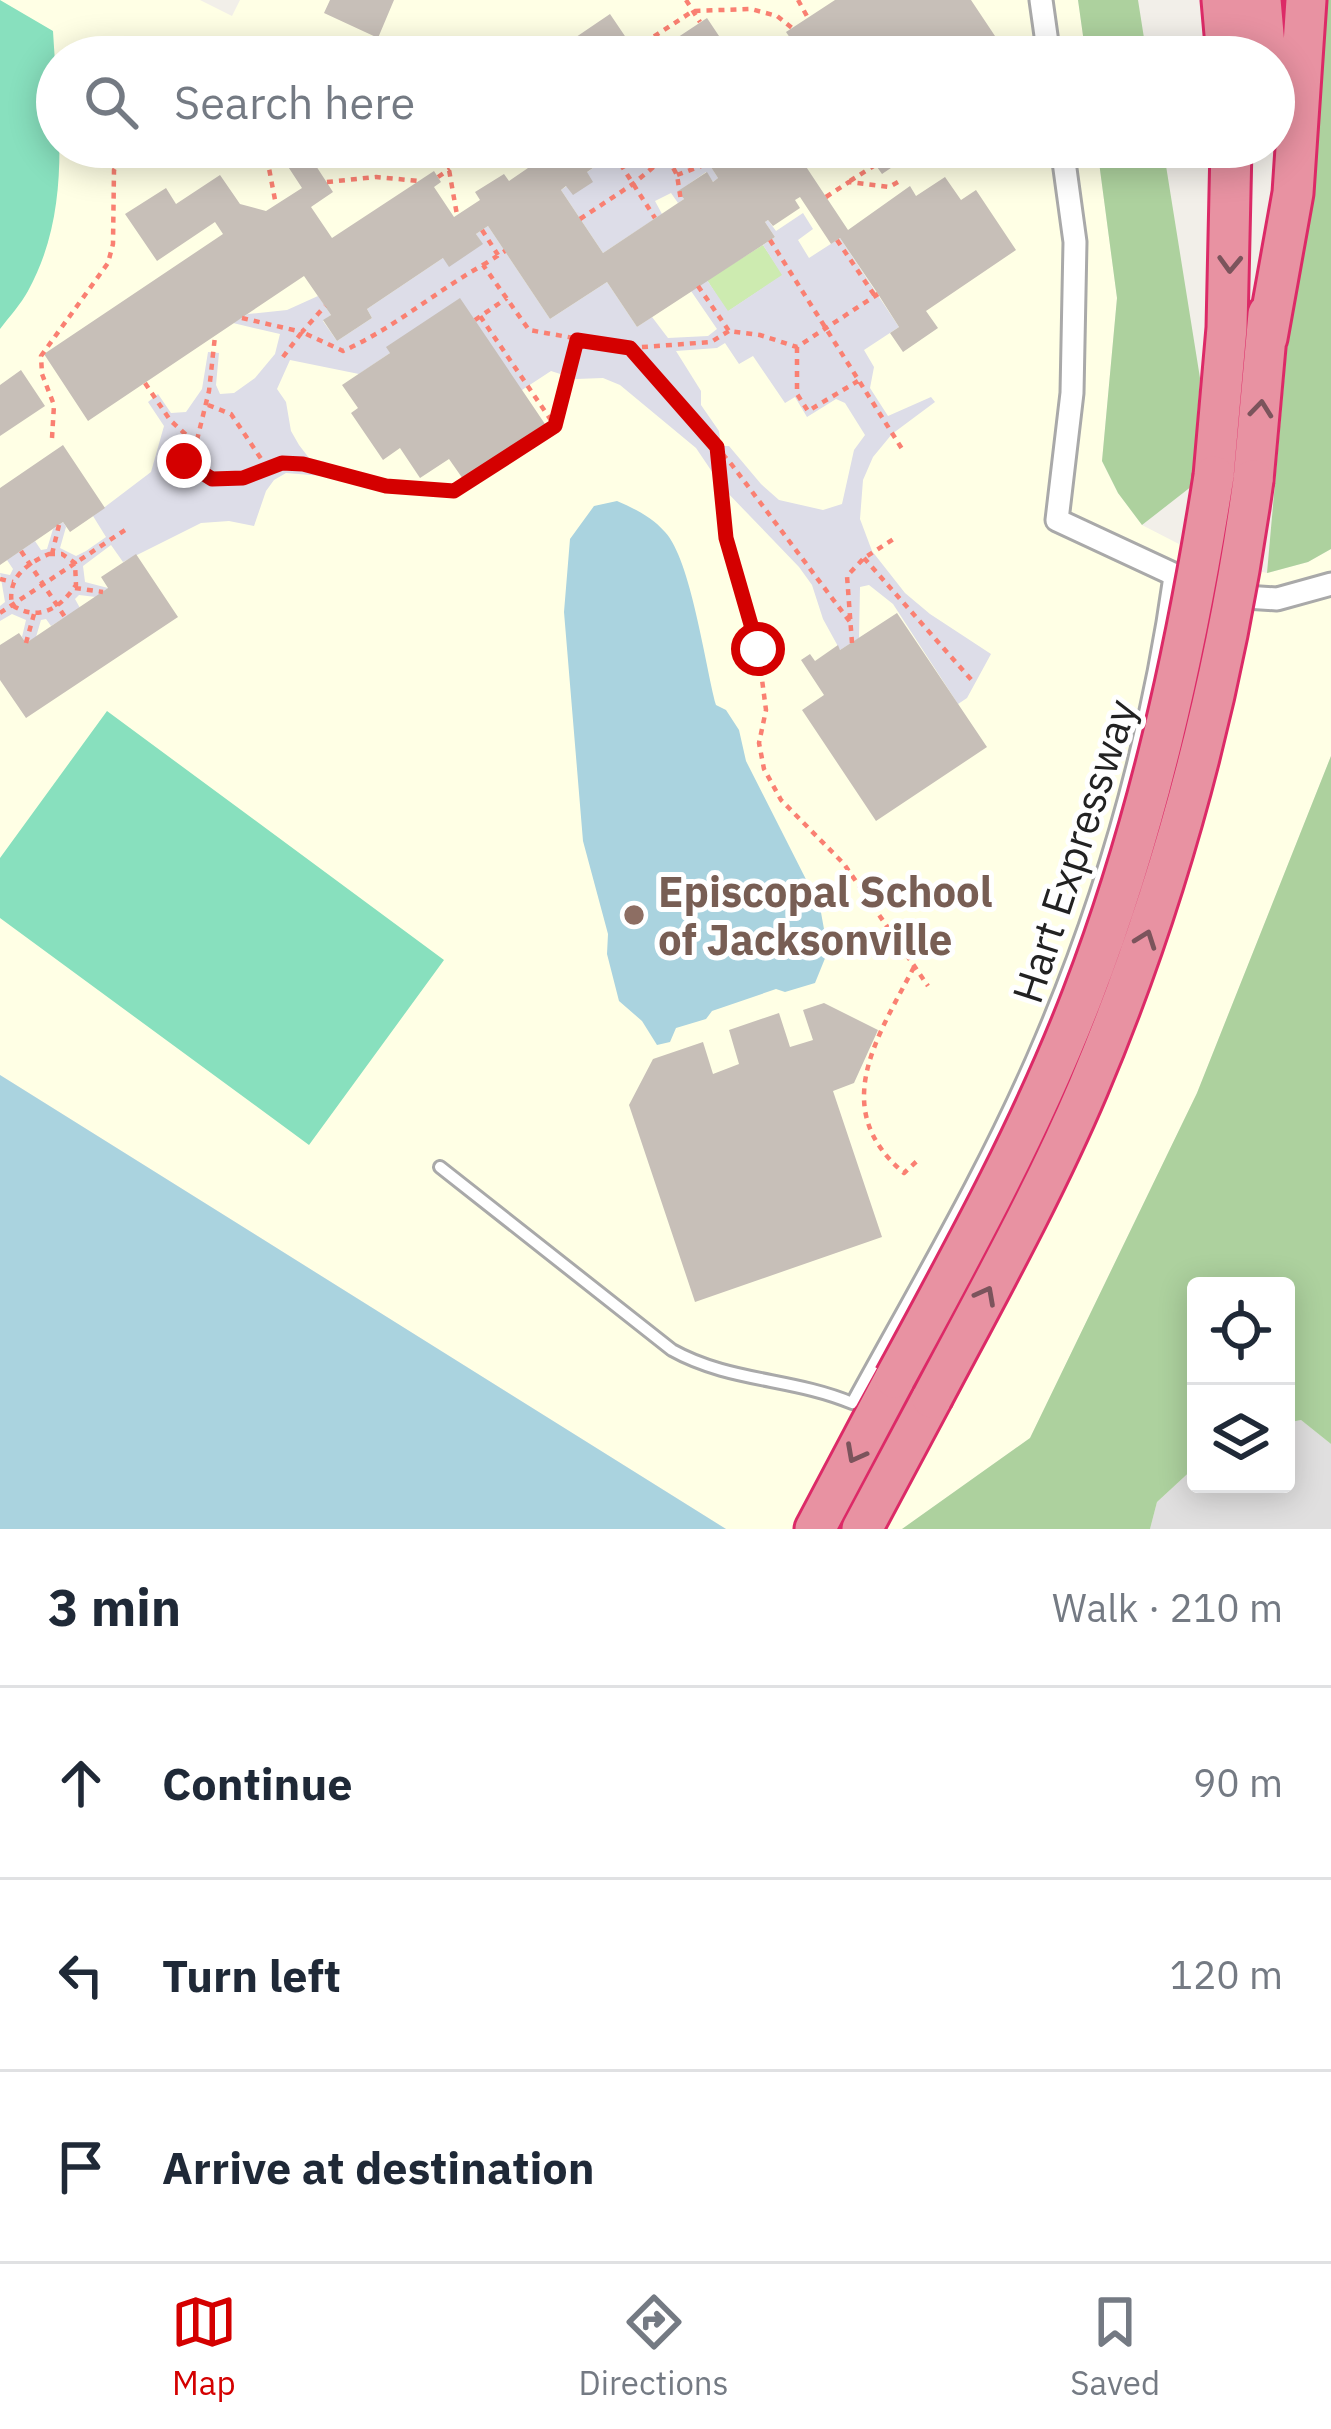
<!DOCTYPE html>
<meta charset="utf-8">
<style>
:root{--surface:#fff;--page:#f2f2f3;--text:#1f2937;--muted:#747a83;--line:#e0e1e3;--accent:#d40000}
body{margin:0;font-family:"IBM Plex Sans",sans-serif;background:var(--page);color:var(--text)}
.controls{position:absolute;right:36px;bottom:36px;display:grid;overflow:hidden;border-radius:12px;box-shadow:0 6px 30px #0003}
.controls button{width:108px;height:108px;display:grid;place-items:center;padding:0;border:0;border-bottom:3px solid var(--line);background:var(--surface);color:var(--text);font:60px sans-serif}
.stop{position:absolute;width:36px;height:36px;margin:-27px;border:9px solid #d40000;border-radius:50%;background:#fff}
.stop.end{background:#d40000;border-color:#fff;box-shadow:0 3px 12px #0008}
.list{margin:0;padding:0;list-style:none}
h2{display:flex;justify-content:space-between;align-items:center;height:156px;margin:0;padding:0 48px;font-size:51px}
h2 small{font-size:39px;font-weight:400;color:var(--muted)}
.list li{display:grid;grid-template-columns:78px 1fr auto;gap:36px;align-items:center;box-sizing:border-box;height:192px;padding:0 48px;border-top:3px solid var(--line)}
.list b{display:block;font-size:45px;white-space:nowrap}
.list em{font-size:39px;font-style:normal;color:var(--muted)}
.icon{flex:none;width:66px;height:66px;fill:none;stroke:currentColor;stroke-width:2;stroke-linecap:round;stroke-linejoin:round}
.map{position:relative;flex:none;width:1331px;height:1529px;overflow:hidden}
.search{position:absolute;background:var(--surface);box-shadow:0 6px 30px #0003;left:36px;right:36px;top:36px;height:132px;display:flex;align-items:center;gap:30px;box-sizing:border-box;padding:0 42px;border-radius:66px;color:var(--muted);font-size:45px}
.sheet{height:732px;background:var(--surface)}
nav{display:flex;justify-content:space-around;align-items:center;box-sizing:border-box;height:168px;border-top:3px solid var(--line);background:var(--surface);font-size:33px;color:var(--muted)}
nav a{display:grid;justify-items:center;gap:6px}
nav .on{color:var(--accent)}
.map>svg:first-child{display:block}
</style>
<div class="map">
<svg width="1331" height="1529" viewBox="0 0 1331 1529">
<rect width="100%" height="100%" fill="#f2efe9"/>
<path fill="#e0dfdf" d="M1301,1420L1331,1444V1529H1150L1157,1502L1196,1466V1484H1286V1423Z"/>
<path fill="#ffffe5" d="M0,0H200L232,16L240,0H1078L1086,57H57V147H1097L1117,298L1102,461L1118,493L1142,525L1210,560L1267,573L1308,562L1331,549V756L1197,1093L1030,1438L902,1529H726L0,1075Z"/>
<path fill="#cdebb0" d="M763,245L783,275L727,312L707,280Z"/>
<path fill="#add19e" d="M1078,0H1138L1147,57H1086Z
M1318,0H1331V549L1308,562L1267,573Z
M1097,147H1163L1200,378L1192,486L1142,525L1118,493L1102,461L1117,298Z
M1331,756V1444L1301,1420L1286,1423V1286H1196V1466L1157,1502L1150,1529H902L1030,1438L1197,1093Z"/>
<path fill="#88e0be" d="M0,0L53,31C58,119 73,209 28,291C21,304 9,317 0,329Z
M107,711L444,960L309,1145L0,918V858Z"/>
<path fill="#dddde8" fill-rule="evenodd" d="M624,147H630L622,152L629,163L645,154L641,147H682L693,163L702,157L698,147L718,178L713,182L706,172L679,191L684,199L678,203L671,193L655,201L662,214L603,253L561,190Z
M803,213L813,229L798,240L809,258L840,238L899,327L864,350L874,367L870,388L888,416L931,397L935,402L892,434L873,457L863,480L860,519L872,551L905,593L930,614L991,654L967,698L958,704L893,604L869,585L860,587L859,638L840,650L823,619L812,585L799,567L723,488L696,448L620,385L603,378L576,379L551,371L522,390L390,353L359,374L290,360L277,389L286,402L291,431L299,445L309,458L326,462L323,476L286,473L274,480L266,491L254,526L229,521L201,523L123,562L111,545L83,566L85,582L108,588L96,597L79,595L75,599L80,608L51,626L46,619L41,620L36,637L26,643L22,637L26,620L12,614L0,621V606L5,602L0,573L10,575L13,569L7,560L35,541L41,550L47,549L53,529L63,522L66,527L60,548L76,556L86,551L106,537L93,516L151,472L164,426L148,402L158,394L171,413L186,412L202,389L208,352L219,353L216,385L220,394L234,393L255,378L275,354L280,334L233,323L248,314L287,310L318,296L331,315L323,321L337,341L372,318L367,309L443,258L482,244L476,234L488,226L550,319L607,282L637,327L652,317L668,338L708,336L717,329L691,291L707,280L728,311L782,275L763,245L775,237L765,222L768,220L776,231ZM725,343L739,364L753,356L785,403L795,397L807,417L836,399L845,403L865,435L854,450L842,504L823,510L779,500L761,484L729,446H721L719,431L701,405V391L676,351L717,348Z"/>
<path fill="#aad3df" d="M617,501C635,509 652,517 665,532C691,560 705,664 716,705L726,710L739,730L746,761L820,907L828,951L815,983L785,992L776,989L712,1011L706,1019L676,1028L670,1042L657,1045L642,1021L619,1001L607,954L608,934L583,841L564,612L570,539L594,506Z
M0,1075L726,1529H0Z"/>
<path fill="#c7bfb8" d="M330,0H394L378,38L324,13Z
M835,0H971L1009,57H803L786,32Z
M610,14L631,45L640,39L651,55L707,18L733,57H558L554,52Z
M514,147H624L587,172L593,182L573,195L566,186L561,190L603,253L684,199L678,191L707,172L713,182L718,178L698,147H793L848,230L910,186L916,196L945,177L961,200L976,190L1016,250L926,311L938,328L903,352L890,333L899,327L878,294L840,238L831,244L800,197L795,200L800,208L773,226L768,220L765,222L775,237L637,327L607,282L550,319L488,226L476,234L483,244L449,267L443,258L367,309L372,318L337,341L323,320L331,315L304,276L88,421L44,354L223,234L215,222L157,261L125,214L166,188L176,204L220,175L240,204L266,211L302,188L285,162L305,149L333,192L311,207L332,238L434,171L441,182L434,187L454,217L480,200L475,192L504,174L509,181L528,168Z
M863,147H922L882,174Z
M460,298L545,424L463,479L449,459L420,478L400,448L383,460L351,413L358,408L342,385L390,353L386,347Z
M21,370L45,406L0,436V385Z
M63,445L105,508L70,532L63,522L0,565V488Z
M136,554L178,617L26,718L0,680V645L19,633L26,643L108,588L101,577Z
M897,613L987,747L876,821L802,710L824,695L801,660L810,654L815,661L838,645L840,650Z
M824,1003L878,1030L854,1083L833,1091L882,1237L695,1302L629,1105L653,1059L703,1042L713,1074L739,1064L729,1030L779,1013L790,1047L813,1040L803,1010Z"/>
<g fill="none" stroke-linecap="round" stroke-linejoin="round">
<g stroke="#a9a9a9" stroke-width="16">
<path id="service" d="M440,1167L672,1350C729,1382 793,1378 852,1403C917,1284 988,1164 1041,1038C1104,890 1148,731 1170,573"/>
</g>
<g stroke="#a9a9a9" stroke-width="27">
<path id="minor" d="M1041,0L1049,57
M1062,147L1075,242L1072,393L1057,520L1201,587
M1230,596L1277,599L1331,584"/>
</g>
<g stroke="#dc2a67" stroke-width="45">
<path id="motorway" d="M1222,0L1227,57
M1261,0L1266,57
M1267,338L1293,193L1306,0
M1214,476L1227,328L1231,147
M1253,480L1268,314
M815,1529L895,1378
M862,1529L932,1398"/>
</g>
<path stroke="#fa8072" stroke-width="4.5" stroke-dasharray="6 6" stroke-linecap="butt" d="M686,0L700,22
M798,0L808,18
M644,43L693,11L751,9L777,16L792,28
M445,147L457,215
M662,147L677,175L681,201
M614,154L655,218
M267,158L276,205
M677,175L709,163
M438,177L450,169
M850,181L875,165
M327,182L376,177L419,181
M826,197L849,182L889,187L898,182
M580,219L633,184L668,155
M482,230L498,255
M770,240L904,452
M837,240L875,296
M483,265L505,251
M698,286L729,331L760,335L797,347L878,294
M242,318L302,332L325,306
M475,320L507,298
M797,347V394L808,411L858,381
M630,348L711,342L729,331
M283,357L302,332L343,351C393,329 436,291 483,265L529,330L630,348L732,465L850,622
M145,383L170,420L196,444L209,391L215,336
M208,405L231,414L268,469
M555,426L577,340
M52,438L54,405L42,374L41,356L108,263L113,244L114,170L128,147
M717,447L726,538L758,649L766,710L759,743L764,769L781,800L844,864L928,986
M184,461L212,479L243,478L282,463L303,464L386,486L454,491L555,426L480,316
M21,551L65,617
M49,554H62L75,563L76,585C60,609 38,622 12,605C7,578 26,564 49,554Z
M52,554L59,525
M864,558L975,684
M0,579L13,582
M75,588L103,592
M0,613L128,528
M26,643L34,614
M852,643L847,576L864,558L895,538
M914,967C877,1038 828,1109 904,1173L918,1160"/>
<use href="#service" stroke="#fff" stroke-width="10"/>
<use href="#minor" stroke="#fff" stroke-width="21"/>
<use href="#motorway" stroke="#e892a2" stroke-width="39"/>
<g stroke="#dc2a67" stroke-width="45" stroke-linecap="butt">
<path id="motorway-bridge" d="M895,1378C963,1253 1032,1128 1083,995C1148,827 1186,654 1214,476
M932,1398C986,1296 1043,1194 1088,1088C1171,892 1224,691 1253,480"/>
</g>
<use href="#motorway-bridge" stroke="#e892a2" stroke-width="39"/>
</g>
<defs><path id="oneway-chevron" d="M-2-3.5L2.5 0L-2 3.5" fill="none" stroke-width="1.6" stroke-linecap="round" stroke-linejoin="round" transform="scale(3)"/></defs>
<g stroke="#7b545c">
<use href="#oneway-chevron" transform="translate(1230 264) rotate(92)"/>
<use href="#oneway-chevron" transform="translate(1261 409) rotate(-84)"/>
<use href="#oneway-chevron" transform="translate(1146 939) rotate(-70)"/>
<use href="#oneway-chevron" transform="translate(986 1295) rotate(-62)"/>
<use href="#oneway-chevron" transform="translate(855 1454) rotate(118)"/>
</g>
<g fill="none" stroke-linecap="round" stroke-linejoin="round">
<path stroke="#d40000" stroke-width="15" d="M184,461L212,479L243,478L282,463L303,464L386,486L454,491L555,426L577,340L630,348L717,447L726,538L758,649"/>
</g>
<circle fill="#8d6e63" stroke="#fff" stroke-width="4.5" cx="634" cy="915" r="12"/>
<g text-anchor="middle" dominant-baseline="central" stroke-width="10" stroke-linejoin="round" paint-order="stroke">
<g font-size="42" fill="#222" stroke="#fff">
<text transform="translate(1074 851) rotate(-72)">Hart Expressway</text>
</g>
<g font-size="42" font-weight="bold" fill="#785e54" stroke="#fff" text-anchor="start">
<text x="658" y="891">Episcopal School<tspan x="658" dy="48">of Jacksonville</tspan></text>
</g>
</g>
</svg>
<div class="controls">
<button><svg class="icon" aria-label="locate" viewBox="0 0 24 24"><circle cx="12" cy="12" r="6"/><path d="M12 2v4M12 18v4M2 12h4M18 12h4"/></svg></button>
<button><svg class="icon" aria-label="layers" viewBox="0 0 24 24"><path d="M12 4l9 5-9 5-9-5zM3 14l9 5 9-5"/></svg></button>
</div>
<div class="stop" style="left:758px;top:649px"></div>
<div class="stop end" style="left:184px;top:461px"></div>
<div class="search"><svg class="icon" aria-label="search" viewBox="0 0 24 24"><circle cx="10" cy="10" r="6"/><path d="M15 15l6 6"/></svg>Search here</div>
</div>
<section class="sheet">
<h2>3 min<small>Walk · 210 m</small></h2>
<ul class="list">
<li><svg class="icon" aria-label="ahead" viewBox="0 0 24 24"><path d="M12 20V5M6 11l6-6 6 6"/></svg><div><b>Continue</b></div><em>90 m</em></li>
<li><svg class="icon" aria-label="left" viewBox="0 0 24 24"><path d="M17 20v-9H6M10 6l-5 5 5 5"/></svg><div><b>Turn left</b></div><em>120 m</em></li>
<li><svg class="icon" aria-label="arrive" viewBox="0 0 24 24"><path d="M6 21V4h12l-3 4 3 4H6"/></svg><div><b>Arrive at destination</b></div></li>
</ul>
</section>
<nav>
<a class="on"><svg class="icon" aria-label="map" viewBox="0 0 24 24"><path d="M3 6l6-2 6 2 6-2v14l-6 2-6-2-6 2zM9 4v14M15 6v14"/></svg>Map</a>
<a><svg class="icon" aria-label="directions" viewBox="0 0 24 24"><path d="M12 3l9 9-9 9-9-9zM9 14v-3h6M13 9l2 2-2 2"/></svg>Directions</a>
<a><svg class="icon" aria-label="saved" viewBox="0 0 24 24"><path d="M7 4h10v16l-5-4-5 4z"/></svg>Saved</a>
</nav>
